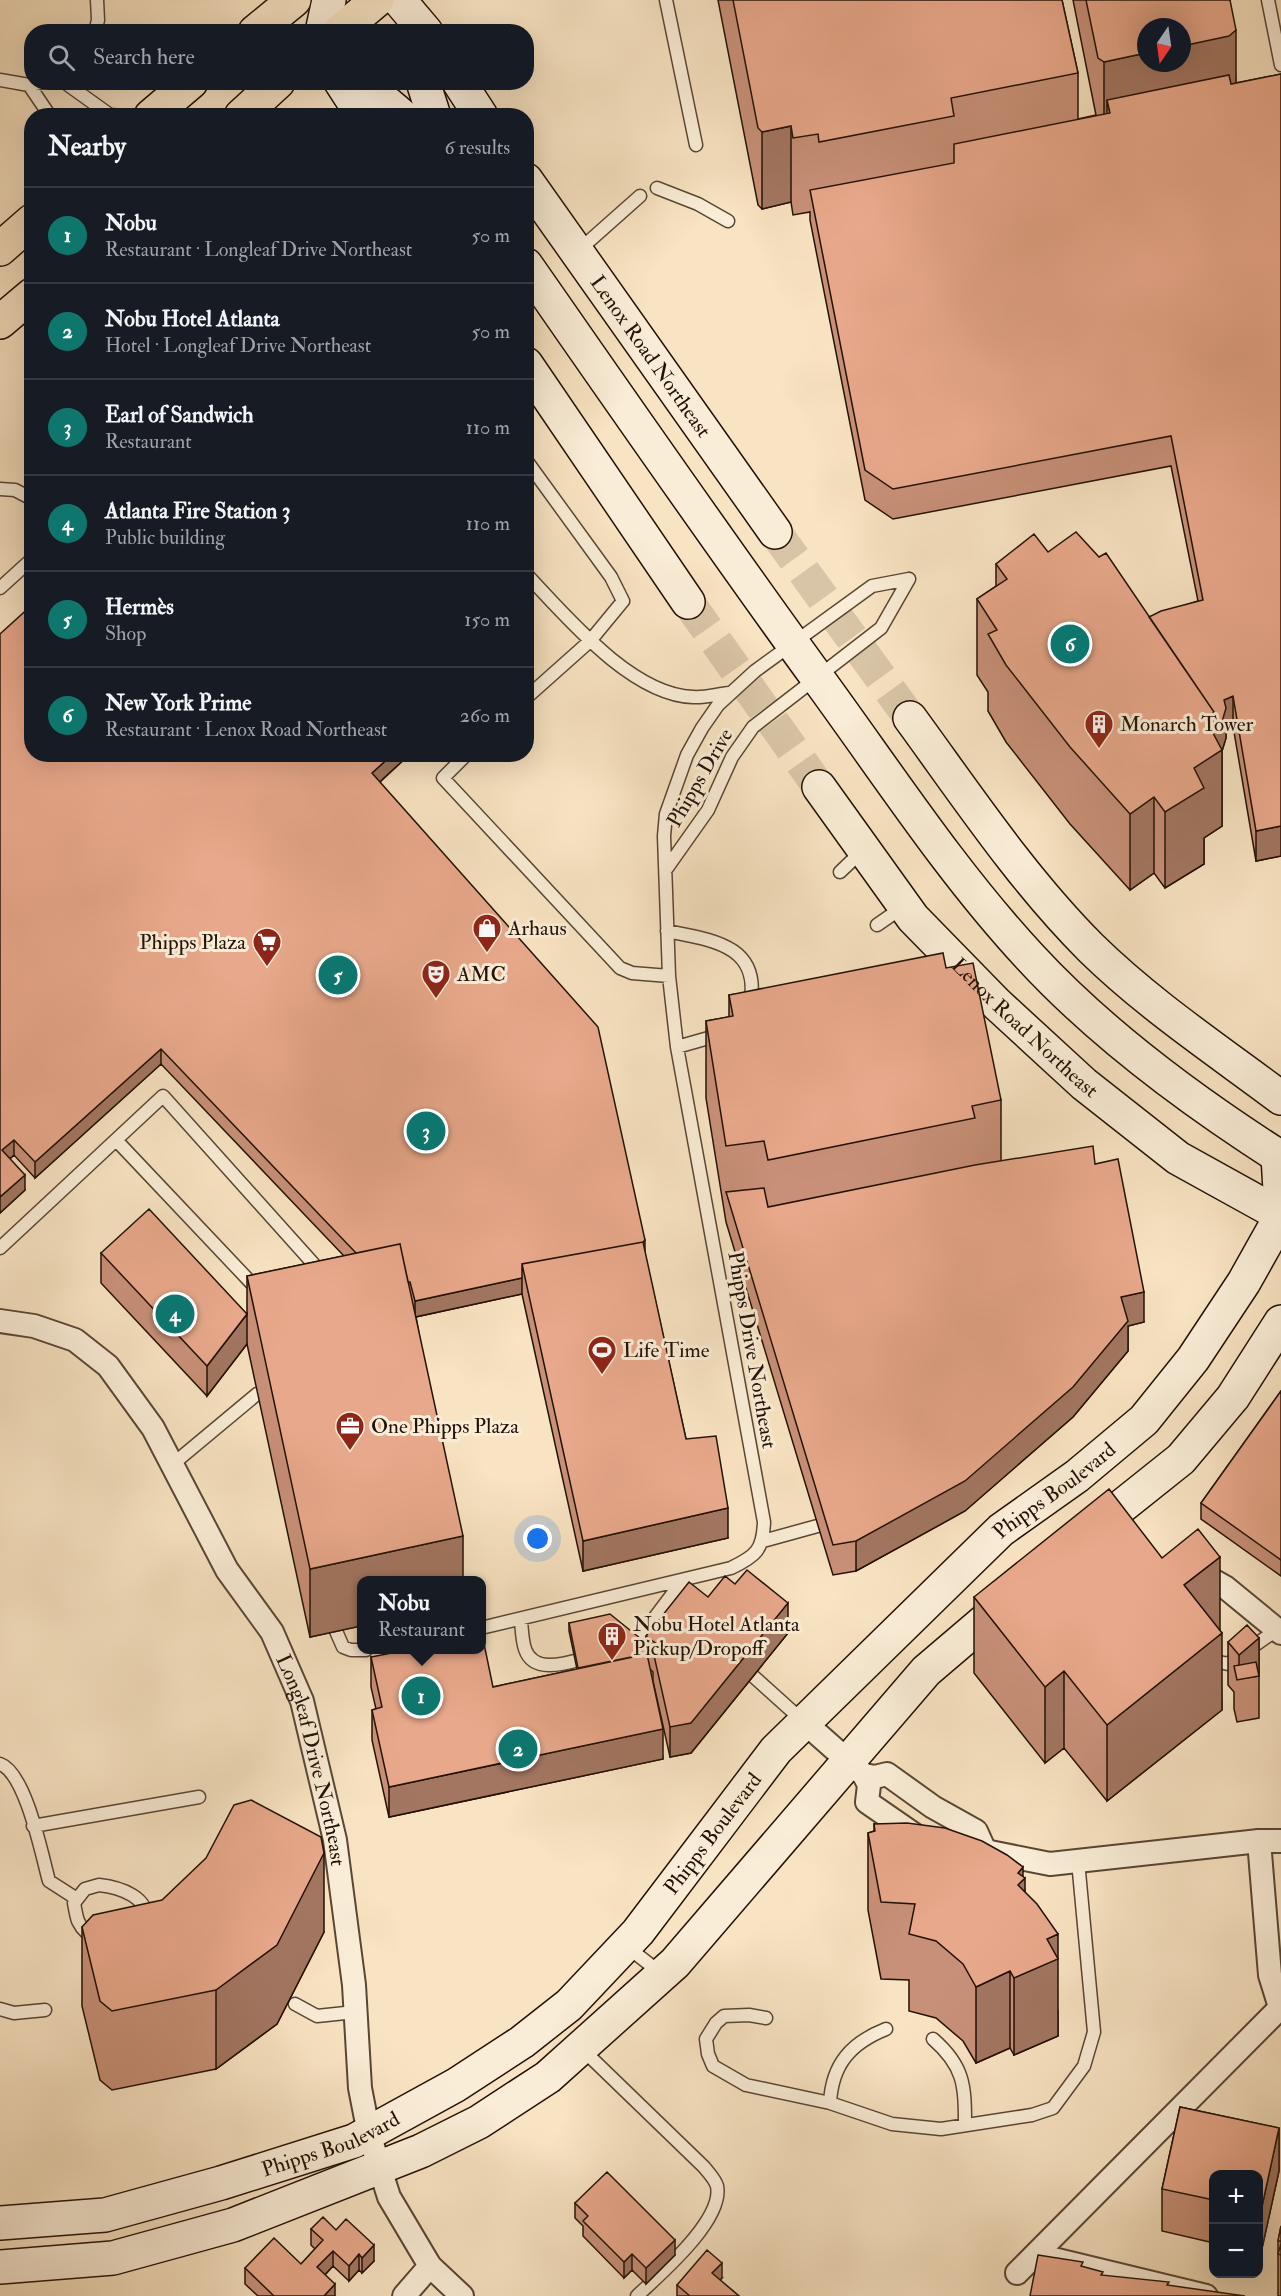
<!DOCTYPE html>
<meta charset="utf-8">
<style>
:root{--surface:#171b24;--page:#20242c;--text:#f1f3f6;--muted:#9ea1a6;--line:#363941;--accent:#0f766e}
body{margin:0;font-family:"IM FELL Double Pica",serif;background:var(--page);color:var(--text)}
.controls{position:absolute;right:18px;bottom:18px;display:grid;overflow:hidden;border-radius:12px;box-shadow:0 6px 24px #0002}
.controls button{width:54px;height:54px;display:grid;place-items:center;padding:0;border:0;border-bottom:2px solid var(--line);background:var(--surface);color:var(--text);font:30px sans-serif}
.compass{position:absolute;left:1137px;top:18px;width:54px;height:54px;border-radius:50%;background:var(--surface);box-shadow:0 6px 24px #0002;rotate:193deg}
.you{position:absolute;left:538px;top:1539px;width:21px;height:21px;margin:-15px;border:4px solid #fff;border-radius:50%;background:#1a73e8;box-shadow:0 0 0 9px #1a73e833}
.badge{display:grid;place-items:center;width:39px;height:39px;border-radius:50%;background:var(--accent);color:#fff;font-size:20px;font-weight:700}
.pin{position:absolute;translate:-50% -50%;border:3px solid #fff;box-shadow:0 2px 6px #0006}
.popup{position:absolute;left:357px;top:1576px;width:129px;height:78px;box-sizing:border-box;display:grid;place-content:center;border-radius:12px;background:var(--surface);filter:drop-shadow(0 2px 4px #0005);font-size:20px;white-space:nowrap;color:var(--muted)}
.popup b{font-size:22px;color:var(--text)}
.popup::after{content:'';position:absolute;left:50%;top:100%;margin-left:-12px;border:12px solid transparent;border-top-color:var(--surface)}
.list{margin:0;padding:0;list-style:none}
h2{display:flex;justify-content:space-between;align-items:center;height:78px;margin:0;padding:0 24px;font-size:26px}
h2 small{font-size:20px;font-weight:400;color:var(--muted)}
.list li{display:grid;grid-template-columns:39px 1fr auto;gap:18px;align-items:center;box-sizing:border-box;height:96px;padding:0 24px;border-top:2px solid var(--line)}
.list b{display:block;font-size:22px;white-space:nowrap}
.list p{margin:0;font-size:20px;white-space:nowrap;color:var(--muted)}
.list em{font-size:20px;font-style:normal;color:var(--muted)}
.icon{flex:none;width:33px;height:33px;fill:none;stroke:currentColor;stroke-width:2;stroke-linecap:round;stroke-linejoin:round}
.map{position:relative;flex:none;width:1281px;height:2296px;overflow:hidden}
.search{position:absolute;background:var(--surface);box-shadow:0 6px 24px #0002;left:24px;top:24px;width:510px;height:66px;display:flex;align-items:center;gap:15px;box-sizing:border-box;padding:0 21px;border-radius:24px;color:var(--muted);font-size:22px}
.panel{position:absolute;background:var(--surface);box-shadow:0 6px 24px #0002;left:24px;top:108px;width:510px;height:654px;border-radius:24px}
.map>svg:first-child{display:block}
</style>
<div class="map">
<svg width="1281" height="2296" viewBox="0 0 1281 2296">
<rect width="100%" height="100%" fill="#f8e3c2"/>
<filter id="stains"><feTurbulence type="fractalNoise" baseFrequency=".00333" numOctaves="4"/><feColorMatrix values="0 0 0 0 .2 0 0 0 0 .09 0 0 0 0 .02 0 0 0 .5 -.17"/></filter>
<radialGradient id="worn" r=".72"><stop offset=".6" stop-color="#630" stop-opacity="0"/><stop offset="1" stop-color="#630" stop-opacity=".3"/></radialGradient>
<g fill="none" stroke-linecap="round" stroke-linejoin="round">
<path stroke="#d8c4a6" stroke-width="33" stroke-dasharray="33 16" stroke-linecap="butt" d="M775,532L910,718
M688,602L819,787"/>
<g stroke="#594635" stroke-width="15">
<path id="service" d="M666,0L696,145
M1268,0L1281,65
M95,32L98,20L97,0
M0,80L29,85L45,82
M64,82L110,115L123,116
M29,85L50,116
M657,188L698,204L728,221
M578,251L640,196
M526,460L611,577L623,601L590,641L526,698
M0,489L15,490L32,499
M526,574C566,616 631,695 693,697C704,698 718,694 729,693
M0,588L32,559
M467,754L443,778L620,968L632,973L669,976
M667,868L708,810L732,757L753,727L881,628L909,579
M840,872L862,851
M877,925L903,907
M667,931C712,940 762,945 750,1005
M677,1047L719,1035
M117,1141L257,1289
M0,1248L163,1096L319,1270L316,1273
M173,1464L257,1394
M763,1541L832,1522
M521,1621C522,1630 522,1640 525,1649C534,1676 570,1662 589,1657
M481,1628L731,1568C756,1556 763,1550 764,1522L677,1047L669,976L664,836L666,814L687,755L702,728L718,705L755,671L872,586L909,579
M336,1631L343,1647L351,1650H366
M628,1647L637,1641L683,1580
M1209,1655L1215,1661L1228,1664L1278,1629
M753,1676L803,1721
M0,1764C26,1773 42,1856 49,1881L77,1899
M33,1826L199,1797
M99,1885C118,1887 153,1897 145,1924C143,1931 140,1938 133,1943C114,1953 86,1938 78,1921C76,1915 75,1908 74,1903L85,1889Z
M626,1946L662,1974
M295,2004L317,2016L355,2012
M0,2009L14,2013L45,2010
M766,2018L749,2015L724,2016L716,2023L706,2039L708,2054L713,2066L746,2085L830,2103L892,2124L941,2129L1032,2115L1053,2108L1084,2066L1094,2032L1078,1861
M933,2039C964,2066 965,2085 965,2125
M582,2049L704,2167C708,2172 715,2179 717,2186C724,2220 660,2274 637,2296
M830,2103C832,2064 851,2043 886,2029"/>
</g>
<g stroke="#594635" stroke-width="26">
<g id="minor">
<path id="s1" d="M0,1321L34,1326L75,1340L108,1366L153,1428L227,1570L272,1632L302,1701L335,1840L354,1985L360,2088L369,2134L389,2197L430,2266L462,2296"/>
<path d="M1200,1573L1225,1587L1281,1633"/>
<path d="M804,1722L864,1775L869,1785L867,1802L922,1840"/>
<path d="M864,1775L875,1777L887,1774L933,1807L976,1831L985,1851"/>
<path d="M1259,1841L1270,1975L1280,2007"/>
<path d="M979,1853L985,1851L1050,1864L1259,1841H1281"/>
<path d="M1053,2259L1206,2296"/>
<path d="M1017,2273L1281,2007"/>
<path d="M404,2296L430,2266"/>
</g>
</g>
<g stroke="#241106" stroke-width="36">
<g id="secondary">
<path d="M399,0L426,32"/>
<path d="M322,32L329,0"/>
<path d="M341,82L363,116"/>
<path d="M362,82L402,116"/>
<path d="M423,82L434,116"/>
<path d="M459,82L481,116"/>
<path id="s2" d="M526,180L775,532"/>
<path d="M526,265C623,404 719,543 819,680C887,773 951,872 1030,957C1101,1034 1189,1099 1278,1156"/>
<path d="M526,364L688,602"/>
<path d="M910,718C967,796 1022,879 1091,948C1148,1004 1217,1050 1281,1098"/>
<path id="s3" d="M819,787L913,918L997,1004L1084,1084L1178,1158L1281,1215"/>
<path d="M1278,1156L1281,1207"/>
<path d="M1087,1534L1181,1459L1233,1397L1281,1322"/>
<path id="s4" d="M0,2223L105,2215L221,2183L354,2141L456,2085L522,2042L569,2005L638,1932L776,1750L1001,1530L1077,1476L1144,1420L1193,1359L1244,1282L1281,1216"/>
<path d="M0,2267L113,2258L233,2225L421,2151L479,2122L548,2077L675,1963L926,1671L1007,1602"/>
</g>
</g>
<g stroke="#241106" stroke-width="36">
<path id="trunk" d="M255,32L294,0
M339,32L377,0
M151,116L191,82
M241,116L278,82
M0,249L32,221
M0,322L32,295"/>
</g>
<use href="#service" stroke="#faedd7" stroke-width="12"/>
<use href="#minor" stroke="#faedd7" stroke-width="22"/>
<use href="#secondary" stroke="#faedd7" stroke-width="33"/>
<use href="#trunk" stroke="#f8e3c2" stroke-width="33"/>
</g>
<path fill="#c89078" stroke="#241106" stroke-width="1.5" d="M718,0H1062L1078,73V119L1096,115L1073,0H1230L1236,83L1281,74V856L1256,861L1233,726L1226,729V738L1222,751V826L1204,838V864L1165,888L1154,873L1130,890L1070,824L1006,742L988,711V692L977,675V599L996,586V564L1048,552L1149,617L1198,601L1171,466L893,519L865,500L810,220V212L793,215L791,202L762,209L758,205Z
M32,754H410L380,782L645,1254L686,1439L728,1538L583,1571L522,1294L416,1317L463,1581H361V1626L310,1637L247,1344L207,1396L101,1283V1253L247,1314V1276L344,1256L161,1064L35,1178L14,1155L10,1159L25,1190L0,1213Z
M946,968L1001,1100V1161L1095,1164L1144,1322L1128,1326V1351L1073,1417L965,1511L856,1571L833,1575L726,1222L706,1098V1021L729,1017V995Z
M1281,1391V1576L1201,1519V1503Z
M708,1597L788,1633L691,1753L670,1757L653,1681V1672L650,1669L663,1759L389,1817L372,1740V1710L376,1709L371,1687V1657L493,1687L577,1669L569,1631V1623L646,1643V1636Z
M974,1597L1220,1630L1222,1710L1107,1801L1064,1748L1045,1763L974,1673Z
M1259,1638V1718L1237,1722L1234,1709V1692L1228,1685V1642Z
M874,1824L1023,1877L1025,1892L1058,2011V2036L1014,2055L1010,2048L976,2063L963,2041L936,2018L909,2011V1980L881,1979L868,1910V1833L874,1831Z
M82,1927L324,1932L277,2024L216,2069L112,2090L100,2080L82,2006Z
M1180,2107L1279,2128V2171L1261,2253L1258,2252V2175H1214V2243L1162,2231V2189Z
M575,2203L675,2255L646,2284L632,2270L624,2278L583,2236V2226L575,2218Z
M1281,2226V2296H1278V2241Z
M311,2229L336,2230L374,2261L362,2273L359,2270L349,2281L333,2266L325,2275L335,2296H258L245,2284V2268L301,2264L315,2249L311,2245Z
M722,2278L720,2280L739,2296H677V2285Z"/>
<path fill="#a27661" stroke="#241106" stroke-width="1.5" d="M1236,30V98L1110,113L1107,100V130H1104V62L1146,53V63H1182V46Z
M791,126V202L762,209V132Z
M532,628V643L526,648V633Z
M1233,696V726L1226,729V738L1222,751V826L1204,838V864L1165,888V812L1194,768L1206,720L1224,700Z
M393,754H410L372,789V773Z
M1154,797V873L1130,890V814Z
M1281,826V856L1256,861V831Z
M161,1049V1064L35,1178V1162Z
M14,1140V1155L2,1165V1150Z
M25,1175V1190L0,1213V1197Z
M645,1240V1255L528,1292Z
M522,1278V1294L415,1317V1301Z
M1144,1292V1322L1128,1326V1351L1073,1417L965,1511L856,1571V1541L1121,1297Z
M247,1314V1344L207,1396V1366Z
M728,1508V1538L583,1571V1541Z
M463,1536V1581H361V1626L310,1637V1569Z
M1220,1557V1634L1184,1585Z
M788,1603V1633L691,1753L670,1757V1727Z
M1222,1633V1710L1107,1801V1725Z
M1259,1638V1676L1239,1679V1655Z
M1064,1671V1748L1045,1763V1687Z
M663,1729V1759L389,1817V1787Z
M324,1853V1932L277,2024L216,2069V1990Z
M1023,1867V1880L1025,1878V1955L1018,1962V1873Z
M1058,1934V2036L1014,2055V1978L1047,1939Z
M1010,1971V2048L976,2063V1987Z
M1279,2128V2171L1261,2253V2211Z
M675,2240V2255L646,2284V2268Z
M374,2245V2261L362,2273V2258Z
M333,2251V2266L317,2283V2267Z
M359,2254V2270L349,2281V2266Z
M632,2254V2270L624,2278V2262Z
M722,2263V2278L712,2289V2273Z
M335,2284V2296H324Z"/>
<path fill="#e8a88b" stroke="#241106" stroke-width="1.5" d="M733,0H1062L1078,73L951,98L954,116L819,142L818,134L793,138L791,126L762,132L758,128Z
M1086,0H1230L1236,30L1229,36L1182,46V27H1146V53L1104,62L1098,58Z
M1281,74V826L1256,831L1233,696L1224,700L1226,708L1222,722L1214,726V712L1149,617L1161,611L1203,600L1171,436L893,489L865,470L810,190L954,163V144L1110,113L1107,100L1229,75L1231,84Z
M1076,532L1099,557L1106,553L1214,712L1206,720L1222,750L1194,768L1204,788L1165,812L1154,797L1130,814L1070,747L1006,665L988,634L997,630L977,599L1007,579L996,564L1034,534L1048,552Z
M32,605V754H393L372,773L598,1027L645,1240L643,1242L522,1264V1278L415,1301L410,1282H408L400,1244L356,1253L161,1049L35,1162L14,1140L2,1150L25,1175L0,1197V634Z
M526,622L532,628L526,633Z
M943,953L946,968L973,963L1001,1100L972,1106L975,1118L768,1160L764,1141L726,1146L706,1021L733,1016L729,995Z
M1093,1146L1095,1164L1118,1159L1144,1292L1121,1297L1128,1321L1073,1387L965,1481L856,1541L833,1545L726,1192L764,1188L768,1207L975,1165Z
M149,1209L247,1314L207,1366L101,1253Z
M643,1242L686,1439L716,1436L728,1508L583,1541L522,1264Z
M400,1244L463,1536L310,1569L247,1276Z
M1281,1391V1560L1201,1503Z
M1109,1489L1162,1558L1198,1529L1220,1557L1184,1585L1222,1633L1107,1725L1064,1671L1045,1687L974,1597Z
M747,1570L788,1603L691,1723L670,1727L653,1651L658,1645L646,1636L689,1582L708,1597L725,1576L735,1584Z
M610,1614L646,1643V1654L578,1668L569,1623Z
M1247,1625L1259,1638L1239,1655L1228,1642Z
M481,1634H482L493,1687L647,1654L663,1729L389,1787L372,1710L382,1707L371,1657L407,1650H481Z
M1256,1662L1259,1676L1237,1680L1234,1666Z
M251,1800L321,1837L324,1853L277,1945L216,1990L112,2011L100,2001L82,1927L93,1915L162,1900L206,1858L234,1805Z
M907,1823L945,1828L982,1841L1007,1855L1023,1867L1018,1873L1025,1878L1018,1885L1037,1904L1058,1934L1047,1939L1058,1959L1014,1978L1010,1971L976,1987L963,1964L936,1941L909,1934L915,1904L881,1902L868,1833L875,1831L874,1824Z
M1180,2107L1279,2128L1261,2211L1258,2210V2175H1214V2200L1162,2189Z
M607,2172L675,2240L646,2268L632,2254L624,2262L583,2221L588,2216L575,2203Z
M323,2217L336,2230L346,2219L374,2245L362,2258L359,2254L349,2266L333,2251L317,2267L335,2284L324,2296H274L245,2268L274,2238L301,2264L323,2240L311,2229Z
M1281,2226V2241H1278Z
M1281,2244V2255L1278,2254Z
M707,2250L722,2263L712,2273L739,2296H690L677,2285Z
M1038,2255L1083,2262L1081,2266L1103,2272L1101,2275L1169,2282L1167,2285L1245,2296H1030Z"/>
<defs>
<g id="building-pin" transform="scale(1.5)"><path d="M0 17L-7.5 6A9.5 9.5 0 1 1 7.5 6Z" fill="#8f2418" stroke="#faedd7"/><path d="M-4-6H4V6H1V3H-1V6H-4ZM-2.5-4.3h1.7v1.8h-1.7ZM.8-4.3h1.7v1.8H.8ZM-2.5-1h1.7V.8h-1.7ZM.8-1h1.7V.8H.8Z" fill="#fff"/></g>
<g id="shop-pin" transform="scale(1.5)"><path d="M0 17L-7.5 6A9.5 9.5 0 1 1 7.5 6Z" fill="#8f2418" stroke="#faedd7"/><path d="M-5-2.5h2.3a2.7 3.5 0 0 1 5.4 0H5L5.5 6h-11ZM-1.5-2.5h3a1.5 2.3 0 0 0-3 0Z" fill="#fff"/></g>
<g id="supermarket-pin" transform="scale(1.5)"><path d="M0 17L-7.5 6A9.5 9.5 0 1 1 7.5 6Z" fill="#8f2418" stroke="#faedd7"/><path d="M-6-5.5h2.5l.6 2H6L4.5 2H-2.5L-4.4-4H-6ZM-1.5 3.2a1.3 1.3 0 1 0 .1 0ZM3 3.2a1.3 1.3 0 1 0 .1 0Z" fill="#fff"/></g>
<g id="theatre-pin" transform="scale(1.5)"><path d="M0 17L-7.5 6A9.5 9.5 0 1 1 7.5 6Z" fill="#8f2418" stroke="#faedd7"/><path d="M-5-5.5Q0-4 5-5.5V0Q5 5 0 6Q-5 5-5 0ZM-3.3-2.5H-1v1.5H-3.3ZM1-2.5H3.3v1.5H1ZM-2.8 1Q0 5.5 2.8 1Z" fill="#fff"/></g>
<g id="stadium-pin" transform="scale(1.5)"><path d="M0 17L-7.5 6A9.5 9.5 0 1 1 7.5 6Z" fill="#8f2418" stroke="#faedd7"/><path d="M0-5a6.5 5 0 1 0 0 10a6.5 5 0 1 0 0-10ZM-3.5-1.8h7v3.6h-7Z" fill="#fff"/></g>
<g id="office-pin" transform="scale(1.5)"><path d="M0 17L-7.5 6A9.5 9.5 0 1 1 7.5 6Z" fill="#8f2418" stroke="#faedd7"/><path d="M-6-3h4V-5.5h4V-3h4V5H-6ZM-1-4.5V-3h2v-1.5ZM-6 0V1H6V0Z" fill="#fff"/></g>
</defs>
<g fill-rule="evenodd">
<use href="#building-pin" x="1099" y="724"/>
<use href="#shop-pin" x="487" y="928"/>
<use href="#supermarket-pin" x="267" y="942"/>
<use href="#theatre-pin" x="436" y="974"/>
<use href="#stadium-pin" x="602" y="1350"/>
<use href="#office-pin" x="350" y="1426"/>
<use href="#building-pin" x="612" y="1636"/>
</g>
<g text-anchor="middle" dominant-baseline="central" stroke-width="6" stroke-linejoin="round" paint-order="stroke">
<g font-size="21" fill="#241106" stroke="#faedd7">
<text stroke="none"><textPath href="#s2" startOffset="216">Lenox Road Northeast</textPath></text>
<text transform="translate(700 778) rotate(-60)">Phipps Drive</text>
<text stroke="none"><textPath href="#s3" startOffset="318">Lenox Road Northeast</textPath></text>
<text transform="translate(752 1350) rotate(80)">Phipps Drive Northeast</text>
<text stroke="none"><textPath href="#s4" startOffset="1330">Phipps Boulevard</textPath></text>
<text stroke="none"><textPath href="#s1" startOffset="568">Longleaf Drive Northeast</textPath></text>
<text stroke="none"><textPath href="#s4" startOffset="844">Phipps Boulevard</textPath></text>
<text stroke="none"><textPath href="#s4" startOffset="342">Phipps Boulevard</textPath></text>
</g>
<g font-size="21" fill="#241106" stroke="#faedd7" text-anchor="start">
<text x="1120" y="724">Monarch Tower</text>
<text x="508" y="928">Arhaus</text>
<text x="246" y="942" text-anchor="end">Phipps Plaza</text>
<text x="457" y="974">AMC</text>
<text x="623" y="1350">Life Time</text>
<text x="371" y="1426">One Phipps Plaza</text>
<text x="633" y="1624">Nobu Hotel Atlanta<tspan x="633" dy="24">Pickup/Dropoff</tspan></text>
</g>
</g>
<rect width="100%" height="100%" filter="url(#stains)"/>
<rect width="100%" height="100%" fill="url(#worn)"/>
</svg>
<div class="controls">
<button>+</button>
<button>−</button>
</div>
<svg class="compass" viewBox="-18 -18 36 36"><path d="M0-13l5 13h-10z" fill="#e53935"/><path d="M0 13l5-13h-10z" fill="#9ea1a6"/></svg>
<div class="you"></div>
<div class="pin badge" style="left:421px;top:1696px">1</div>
<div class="popup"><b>Nobu</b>Restaurant</div>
<div class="pin badge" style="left:518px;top:1749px">2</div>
<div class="pin badge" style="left:426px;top:1131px">3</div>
<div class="pin badge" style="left:175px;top:1314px">4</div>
<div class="pin badge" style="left:338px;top:975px">5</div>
<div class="pin badge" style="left:1070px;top:644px">6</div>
<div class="search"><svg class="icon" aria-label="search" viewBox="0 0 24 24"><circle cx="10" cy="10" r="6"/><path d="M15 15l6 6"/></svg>Search here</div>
<section class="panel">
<h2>Nearby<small>6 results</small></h2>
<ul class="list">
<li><span class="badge">1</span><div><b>Nobu</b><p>Restaurant · Longleaf Drive Northeast</p></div><em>50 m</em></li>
<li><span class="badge">2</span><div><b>Nobu Hotel Atlanta</b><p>Hotel · Longleaf Drive Northeast</p></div><em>50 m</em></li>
<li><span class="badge">3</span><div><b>Earl of Sandwich</b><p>Restaurant</p></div><em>110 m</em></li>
<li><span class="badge">4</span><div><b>Atlanta Fire Station 3</b><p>Public building</p></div><em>110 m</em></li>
<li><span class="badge">5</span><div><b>Hermès</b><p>Shop</p></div><em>150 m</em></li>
<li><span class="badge">6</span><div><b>New York Prime</b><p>Restaurant · Lenox Road Northeast</p></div><em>260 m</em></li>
</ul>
</section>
</div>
